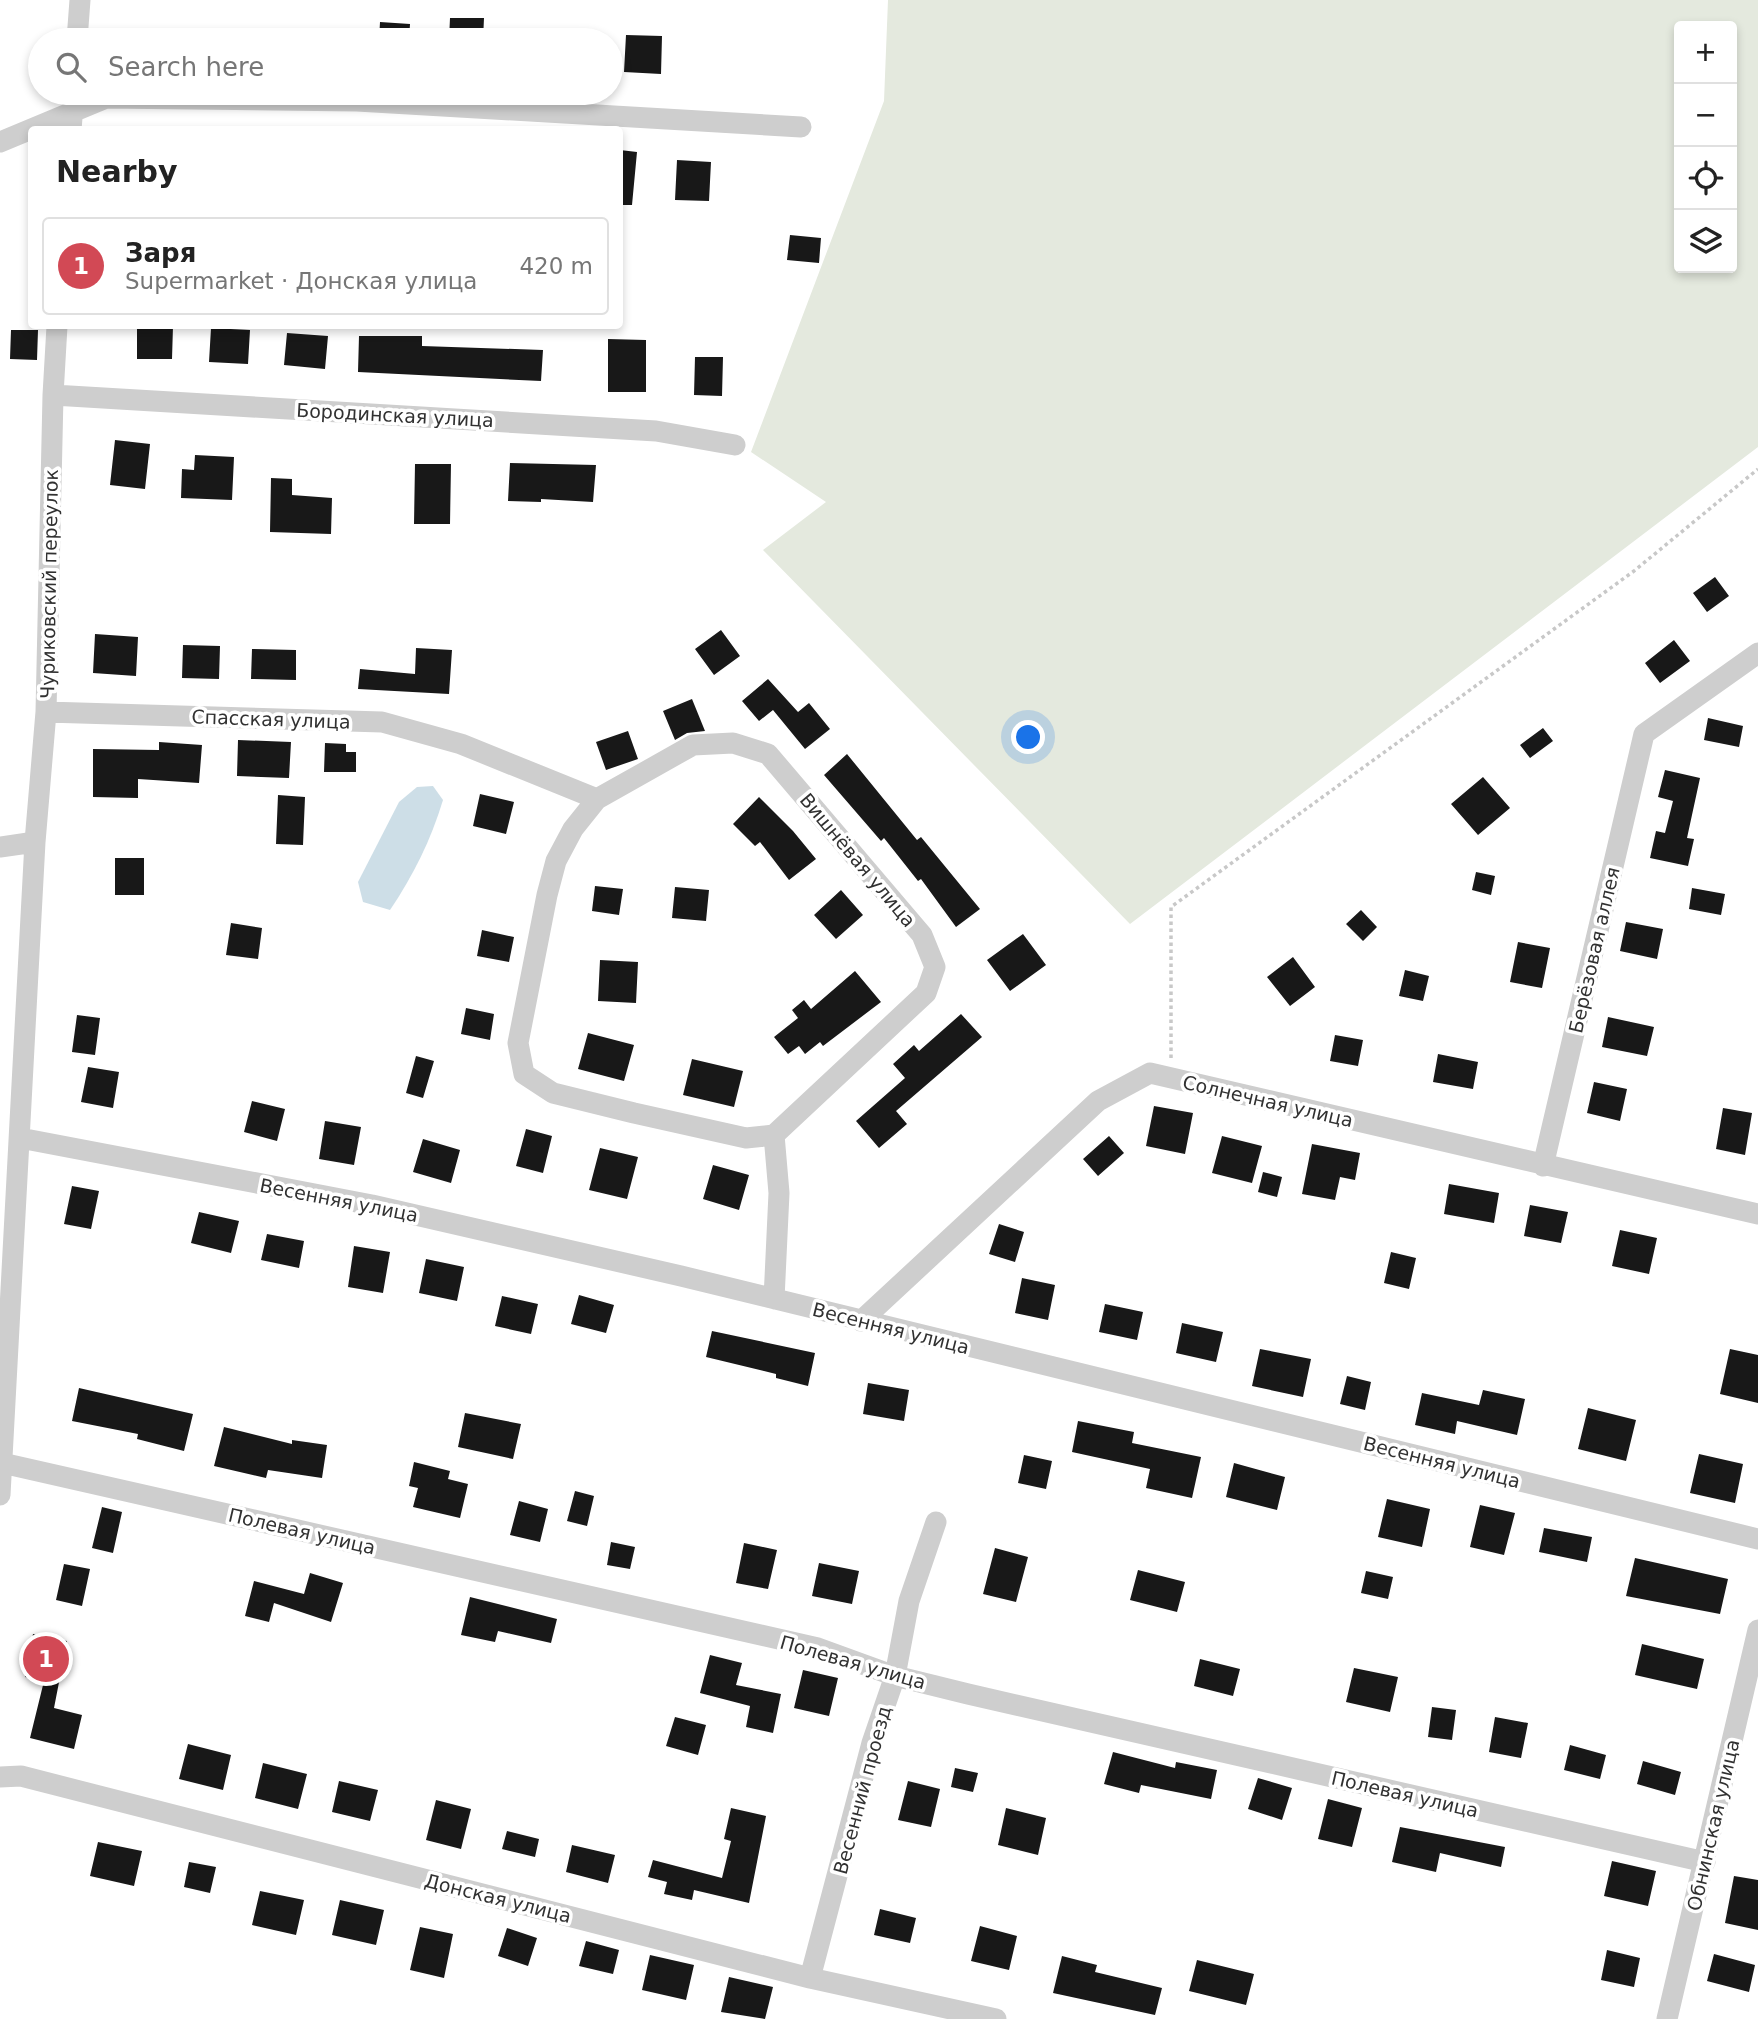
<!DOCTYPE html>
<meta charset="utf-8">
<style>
:root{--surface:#fff;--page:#f2f2f2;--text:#222;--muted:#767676;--line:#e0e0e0;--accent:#d24955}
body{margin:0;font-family:"DejaVu Sans",sans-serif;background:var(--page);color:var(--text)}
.controls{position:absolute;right:21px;top:21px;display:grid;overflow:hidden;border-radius:7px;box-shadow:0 4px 10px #0003}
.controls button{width:63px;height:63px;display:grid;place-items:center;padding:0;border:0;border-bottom:2px solid var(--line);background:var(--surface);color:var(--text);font:35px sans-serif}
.you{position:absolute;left:1029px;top:738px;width:24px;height:24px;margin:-18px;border:5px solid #fff;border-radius:50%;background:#1a73e8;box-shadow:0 0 0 10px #1a73e833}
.badge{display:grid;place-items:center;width:46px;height:46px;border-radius:50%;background:var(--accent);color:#fff;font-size:23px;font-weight:700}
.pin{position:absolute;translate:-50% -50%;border:4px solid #fff;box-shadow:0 2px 7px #0006}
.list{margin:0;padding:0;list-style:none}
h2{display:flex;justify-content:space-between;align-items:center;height:91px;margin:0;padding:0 28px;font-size:30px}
h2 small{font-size:23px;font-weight:400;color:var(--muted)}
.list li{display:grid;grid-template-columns:46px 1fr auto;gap:21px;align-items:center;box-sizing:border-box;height:98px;margin:0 14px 14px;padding:0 14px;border:2px solid var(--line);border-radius:7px}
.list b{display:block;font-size:26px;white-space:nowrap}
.list p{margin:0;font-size:23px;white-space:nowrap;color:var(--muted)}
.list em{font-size:23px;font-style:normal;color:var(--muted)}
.icon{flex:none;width:38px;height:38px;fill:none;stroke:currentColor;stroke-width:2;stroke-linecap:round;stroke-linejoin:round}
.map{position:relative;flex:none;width:1758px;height:2019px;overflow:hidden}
.search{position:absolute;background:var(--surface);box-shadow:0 4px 10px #0003;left:28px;top:28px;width:595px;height:77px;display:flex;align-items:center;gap:18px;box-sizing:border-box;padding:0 24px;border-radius:38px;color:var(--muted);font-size:26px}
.panel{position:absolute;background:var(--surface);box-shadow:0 4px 10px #0003;left:28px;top:126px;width:595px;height:203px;border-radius:7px}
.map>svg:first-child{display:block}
</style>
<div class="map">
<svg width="1758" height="2019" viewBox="0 0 1758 2019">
<rect width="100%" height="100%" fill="#fff"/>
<path fill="#e4e9de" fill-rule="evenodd" d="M888,0H1758V447L1130,924L763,550L826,502L751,452L884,101ZM1679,26H1732V268H1679Z"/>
<path fill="#cddee7" d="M433,786L443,800C431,840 413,876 390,910L363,902L358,882L399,802L417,787Z"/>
<path fill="#181818" d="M450,18H484L483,40H449Z
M380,22L410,24L409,40H379Z
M626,35L662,36L661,74L624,72Z
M620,150L637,152L632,205H620Z
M677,160L711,162L709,201L675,200Z
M790,235L821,238L819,263L787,260Z
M137,326H173L172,359H137Z
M211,328L250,330L248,364L209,362Z
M11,330H38L37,360L10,359Z
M287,333L328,336L325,369L284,365Z
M359,336H422V346L543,350L541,381L358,372Z
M608,339L646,340V392H608Z
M695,357H723L722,396L694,395Z
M115,440L150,444L145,489L110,485Z
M195,455L234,457L232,500L181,498L182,469L194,470Z
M510,463L596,465L593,502L541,499V502L508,501Z
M415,464H451L450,524H414Z
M271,478L292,479V495L332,498L331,534L270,532Z
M1715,577L1729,596L1707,612L1693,593Z
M721,630L740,656L714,675L695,649Z
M95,634L138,637L136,676L93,673Z
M1674,640L1690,661L1660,683L1645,663Z
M183,645L220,646L219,679L182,678Z
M416,648L452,650L449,694L358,689L360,669L415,674Z
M252,649L296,650V680L251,679Z
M768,679L798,712L809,703L830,729L805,749L773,710L759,721L742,701Z
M692,699L705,731L687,733L675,740L663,711Z
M1708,718L1743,726L1739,747L1704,740Z
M1543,728L1553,741L1530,758L1520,745Z
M628,731L638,759L606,770L596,742Z
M238,740L291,742L289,778L237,776Z
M159,742L202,745L199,783L138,779V798L93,797V749L159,750Z
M325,743L346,744V752H356V772H324Z
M847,754L917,840L921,837L980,909L956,927L921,879L918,881L884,838L881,841L824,775Z
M1665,770L1700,778L1687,838L1694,839L1688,866L1650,858L1656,831L1665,833L1673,801L1658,797Z
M1483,777L1510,808L1478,835L1451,804Z
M480,794L514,802L506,834L473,826Z
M278,795L305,797L303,845L276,844Z
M759,797L793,831L816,859L789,880L760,842L755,846L733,824Z
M115,858H144V895H115Z
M1476,872L1495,876L1491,895L1472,890Z
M595,886L623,889L619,915L592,911Z
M675,887L709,890L706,921L672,918Z
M1692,888L1725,894L1721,915L1689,909Z
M841,890L863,915L836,939L814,915Z
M1361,910L1377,927L1363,941L1346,924Z
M1626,922L1663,929L1657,959L1620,951Z
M231,923L262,928L258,959L226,955Z
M482,930L514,937L509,962L477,956Z
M1023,934L1046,965L1010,991L987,960Z
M1518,942L1550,948L1542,988L1510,982Z
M1293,957L1315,987L1290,1006L1267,977Z
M600,960L638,962L636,1003L598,1001Z
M1405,970L1429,976L1423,1001L1399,996Z
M855,971L881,1002L823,1046L820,1042L805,1054L799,1046L788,1054L774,1037L798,1018L792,1010L804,1000L811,1009Z
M466,1008L494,1014L490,1040L461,1034Z
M961,1014L982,1037L896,1111L907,1124L879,1148L856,1121L905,1078L893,1064L914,1045L919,1051Z
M77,1015L100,1018L95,1055L72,1052Z
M1608,1017L1654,1027L1647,1056L1602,1047Z
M588,1033L634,1045L624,1081L578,1069Z
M1335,1035L1363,1040L1358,1066L1330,1061Z
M1438,1054L1478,1062L1473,1089L1433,1082Z
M416,1056L434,1061L423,1098L406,1093Z
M692,1059L743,1071L734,1107L683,1095Z
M88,1067L119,1072L113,1108L81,1102Z
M1594,1082L1627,1089L1620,1121L1587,1113Z
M252,1101L285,1109L277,1141L244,1132Z
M1154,1106L1193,1113L1185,1154L1146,1146Z
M1723,1108L1752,1113L1745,1155L1716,1149Z
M325,1121L361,1127L354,1165L319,1159Z
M526,1129L552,1136L543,1173L516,1166Z
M1109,1136L1124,1153L1098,1176L1083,1159Z
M1222,1136L1262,1146L1252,1183L1212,1173Z
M423,1139L460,1150L451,1183L413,1172Z
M1312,1144L1360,1153L1355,1180L1340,1177L1335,1200L1302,1194Z
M600,1148L638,1157L627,1199L589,1190Z
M713,1165L749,1175L739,1210L703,1199Z
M1263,1172L1282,1177L1277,1197L1258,1192Z
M1449,1184L1499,1193L1494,1223L1444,1214Z
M72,1186L99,1191L91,1229L64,1224Z
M1530,1205L1568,1212L1561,1243L1524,1236Z
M199,1212L239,1221L231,1253L191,1243Z
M999,1224L1024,1232L1015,1262L989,1254Z
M1620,1230L1657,1238L1649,1274L1612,1266Z
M267,1234L304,1241L299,1268L261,1260Z
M354,1246L390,1252L383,1293L348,1287Z
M1391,1252L1416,1258L1409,1289L1384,1283Z
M426,1259L464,1267L457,1301L419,1293Z
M1022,1278L1055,1285L1048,1320L1015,1313Z
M579,1295L614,1305L606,1333L571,1324Z
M502,1296L538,1304L531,1334L495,1326Z
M1105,1304L1143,1312L1137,1340L1099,1332Z
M1182,1323L1223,1332L1216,1362L1176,1353Z
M712,1331L815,1353L808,1386L776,1378V1374L706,1357Z
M1260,1349L1311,1359L1303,1397L1252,1386Z
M1730,1349L1758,1355V1403L1720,1394Z
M1347,1376L1371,1382L1365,1410L1340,1404Z
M868,1383L909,1390L904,1421L863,1414Z
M79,1388L193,1414L184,1451L137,1439L138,1434L72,1421Z
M1483,1390L1525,1399L1517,1435L1457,1421L1455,1434L1415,1425L1422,1393L1479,1405Z
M1588,1408L1636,1420L1626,1461L1578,1449Z
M465,1413L521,1424L513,1459L458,1447Z
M1078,1421L1134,1432L1132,1443L1201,1457L1192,1498L1146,1488L1150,1469L1072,1452Z
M224,1427L292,1444V1440L327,1445L322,1478L268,1470L266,1478L214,1466Z
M1699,1454L1743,1464L1735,1503L1690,1493Z
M1024,1455L1052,1461L1046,1489L1018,1483Z
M414,1462L450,1471L448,1479L468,1484L460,1518L413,1507L418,1488L409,1486Z
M1234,1463L1285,1477L1277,1510L1226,1497Z
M575,1491L594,1496L587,1526L567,1521Z
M1387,1499L1430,1509L1422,1547L1378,1537Z
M519,1501L548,1509L540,1542L510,1535Z
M1480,1505L1515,1513L1504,1555L1470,1547Z
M102,1507L122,1512L113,1553L92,1548Z
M1544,1528L1592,1537L1587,1562L1539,1552Z
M611,1542L635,1547L630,1569L607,1565Z
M744,1543L777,1550L768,1589L736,1583Z
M995,1548L1028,1557L1016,1602L983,1594Z
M1635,1558L1728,1579L1720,1614L1626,1596Z
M819,1563L859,1571L852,1604L812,1596Z
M64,1564L90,1569L82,1606L56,1600Z
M1138,1570L1185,1582L1177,1612L1130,1600Z
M1366,1571L1393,1577L1388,1599L1361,1593Z
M310,1573L343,1583L331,1622L274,1603L269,1622L245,1616L254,1581L304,1594Z
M470,1597L557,1619L551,1643L498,1631L495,1642L461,1635Z
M33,1634L67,1641L54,1708L82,1715L74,1749L30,1738L44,1681L25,1677Z
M1642,1644L1704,1659L1697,1689L1635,1675Z
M710,1655L742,1663L736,1685L781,1694L773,1733L746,1727L750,1706L700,1693Z
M1200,1659L1240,1669L1233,1696L1194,1686Z
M1354,1668L1398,1677L1390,1712L1346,1702Z
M803,1670L838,1678L829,1716L794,1708Z
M1432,1707L1456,1710L1452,1740L1428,1737Z
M675,1717L706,1725L698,1755L666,1746Z
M1495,1717L1528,1723L1521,1758L1489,1752Z
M188,1744L231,1755L223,1790L179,1779Z
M1570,1745L1606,1755L1600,1779L1564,1770Z
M1113,1752L1175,1768L1176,1762L1217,1770L1211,1799L1141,1785L1139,1793L1104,1784Z
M1643,1761L1681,1772L1675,1795L1637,1784Z
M263,1763L307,1774L298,1809L255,1798Z
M955,1768L978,1773L973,1792L951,1787Z
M1258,1778L1292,1788L1282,1820L1248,1809Z
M339,1781L378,1790L370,1821L332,1812Z
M908,1781L940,1789L931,1827L898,1820Z
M1328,1799L1362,1808L1352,1847L1318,1839Z
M436,1800L471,1809L461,1849L426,1840Z
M731,1808L766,1816L749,1903L694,1890L692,1900L664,1894L667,1882L648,1877L653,1860L722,1878L731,1841L724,1839Z
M1006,1808L1046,1818L1038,1855L998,1845Z
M1400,1827L1505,1847L1501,1867L1440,1853L1436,1872L1392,1862Z
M507,1831L539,1839L535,1857L502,1849Z
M98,1842L142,1851L134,1886L90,1876Z
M572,1845L615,1855L608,1883L566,1872Z
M1612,1861L1656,1871L1648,1906L1604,1896Z
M189,1862L216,1867L210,1893L184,1887Z
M1734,1876L1758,1880V1930L1725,1923Z
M260,1891L304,1900L296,1935L252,1925Z
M340,1900L384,1910L376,1945L332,1935Z
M880,1909L916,1918L910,1943L874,1935Z
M980,1926L1017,1936L1009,1970L971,1961Z
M420,1927L453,1934L444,1978L410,1970Z
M507,1928L537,1938L528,1966L498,1956Z
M586,1941L619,1950L613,1974L579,1966Z
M1607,1950L1640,1958L1634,1987L1601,1980Z
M1714,1954L1755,1965L1749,1992L1707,1981Z
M650,1955L694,1965L686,2000L642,1990Z
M1062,1956L1097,1965L1095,1972L1162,1988L1155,2015L1053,1993Z
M1197,1960L1254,1974L1246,2005L1189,1991Z
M729,1977L773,1987L765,2019L721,2012Z"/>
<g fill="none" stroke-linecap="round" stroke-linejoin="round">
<path stroke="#c8c8c8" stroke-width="3.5" stroke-dasharray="3.5 3.5" stroke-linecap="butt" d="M1171,1058V907L1634,571L1758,469"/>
<path stroke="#cecece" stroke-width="21" d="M77,40L80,0
M71,130L74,93
M0,142L106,98L357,101L801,127
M53,395L656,431L735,445
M46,712L382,722L461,744L597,799L573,829L556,861L547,895L518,1043L524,1074L553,1093L634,1113L746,1138L774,1135L779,1193L774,1299
M597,799L693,745L733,743L768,754L922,935L935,967L926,993L774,1135
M0,847L35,842
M20,1138L372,1205L681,1276L1758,1539
M1543,1166L1644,734L1758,653
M861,1321L1098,1101L1150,1073L1758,1214
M2,1463L818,1648L895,1676L968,1694L1705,1862
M0,1495L35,842L46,712L53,395L57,326
M0,1777L21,1776L810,1978L996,2019
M810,1978L872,1743L895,1676L909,1601L936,1522
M1667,2019L1758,1630"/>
</g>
<g text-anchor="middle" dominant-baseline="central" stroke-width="7" stroke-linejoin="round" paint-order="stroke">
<g font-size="19" fill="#313131" stroke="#fff">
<text transform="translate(395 415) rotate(3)">Бородинская улица</text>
<text transform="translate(49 584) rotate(-89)">Чуриковский переулок</text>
<text transform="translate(271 719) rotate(2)">Спасская улица</text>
<text transform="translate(858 860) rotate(50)">Вишнёвая улица</text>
<text transform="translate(1594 950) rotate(-77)">Берёзовая аллея</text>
<text transform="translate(1268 1101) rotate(13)">Солнечная улица</text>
<text transform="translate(339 1200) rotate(11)">Весенняя улица</text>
<text transform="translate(891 1328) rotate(14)">Весенняя улица</text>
<text transform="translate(1442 1462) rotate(14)">Весенняя улица</text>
<text transform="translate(302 1531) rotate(13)">Полевая улица</text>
<text transform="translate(853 1662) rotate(16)">Полевая улица</text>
<text transform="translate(862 1790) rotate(-75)">Весенний проезд</text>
<text transform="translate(1405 1794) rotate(13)">Полевая улица</text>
<text transform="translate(1713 1825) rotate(-77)">Обнинская улица</text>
<text transform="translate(498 1898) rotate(14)">Донская улица</text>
</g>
</g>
</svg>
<div class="controls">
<button>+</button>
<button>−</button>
<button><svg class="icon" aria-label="locate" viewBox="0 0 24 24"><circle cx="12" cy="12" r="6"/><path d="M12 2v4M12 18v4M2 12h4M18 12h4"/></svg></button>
<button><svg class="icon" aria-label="layers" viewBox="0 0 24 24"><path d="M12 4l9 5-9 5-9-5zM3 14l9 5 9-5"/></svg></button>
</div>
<div class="you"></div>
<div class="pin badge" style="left:46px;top:1659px">1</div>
<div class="search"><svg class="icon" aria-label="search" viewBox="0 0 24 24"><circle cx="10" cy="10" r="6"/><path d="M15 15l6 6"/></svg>Search here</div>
<section class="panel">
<h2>Nearby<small></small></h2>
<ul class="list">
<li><span class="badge">1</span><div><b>Заря</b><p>Supermarket · Донская улица</p></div><em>420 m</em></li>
</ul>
</section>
</div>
